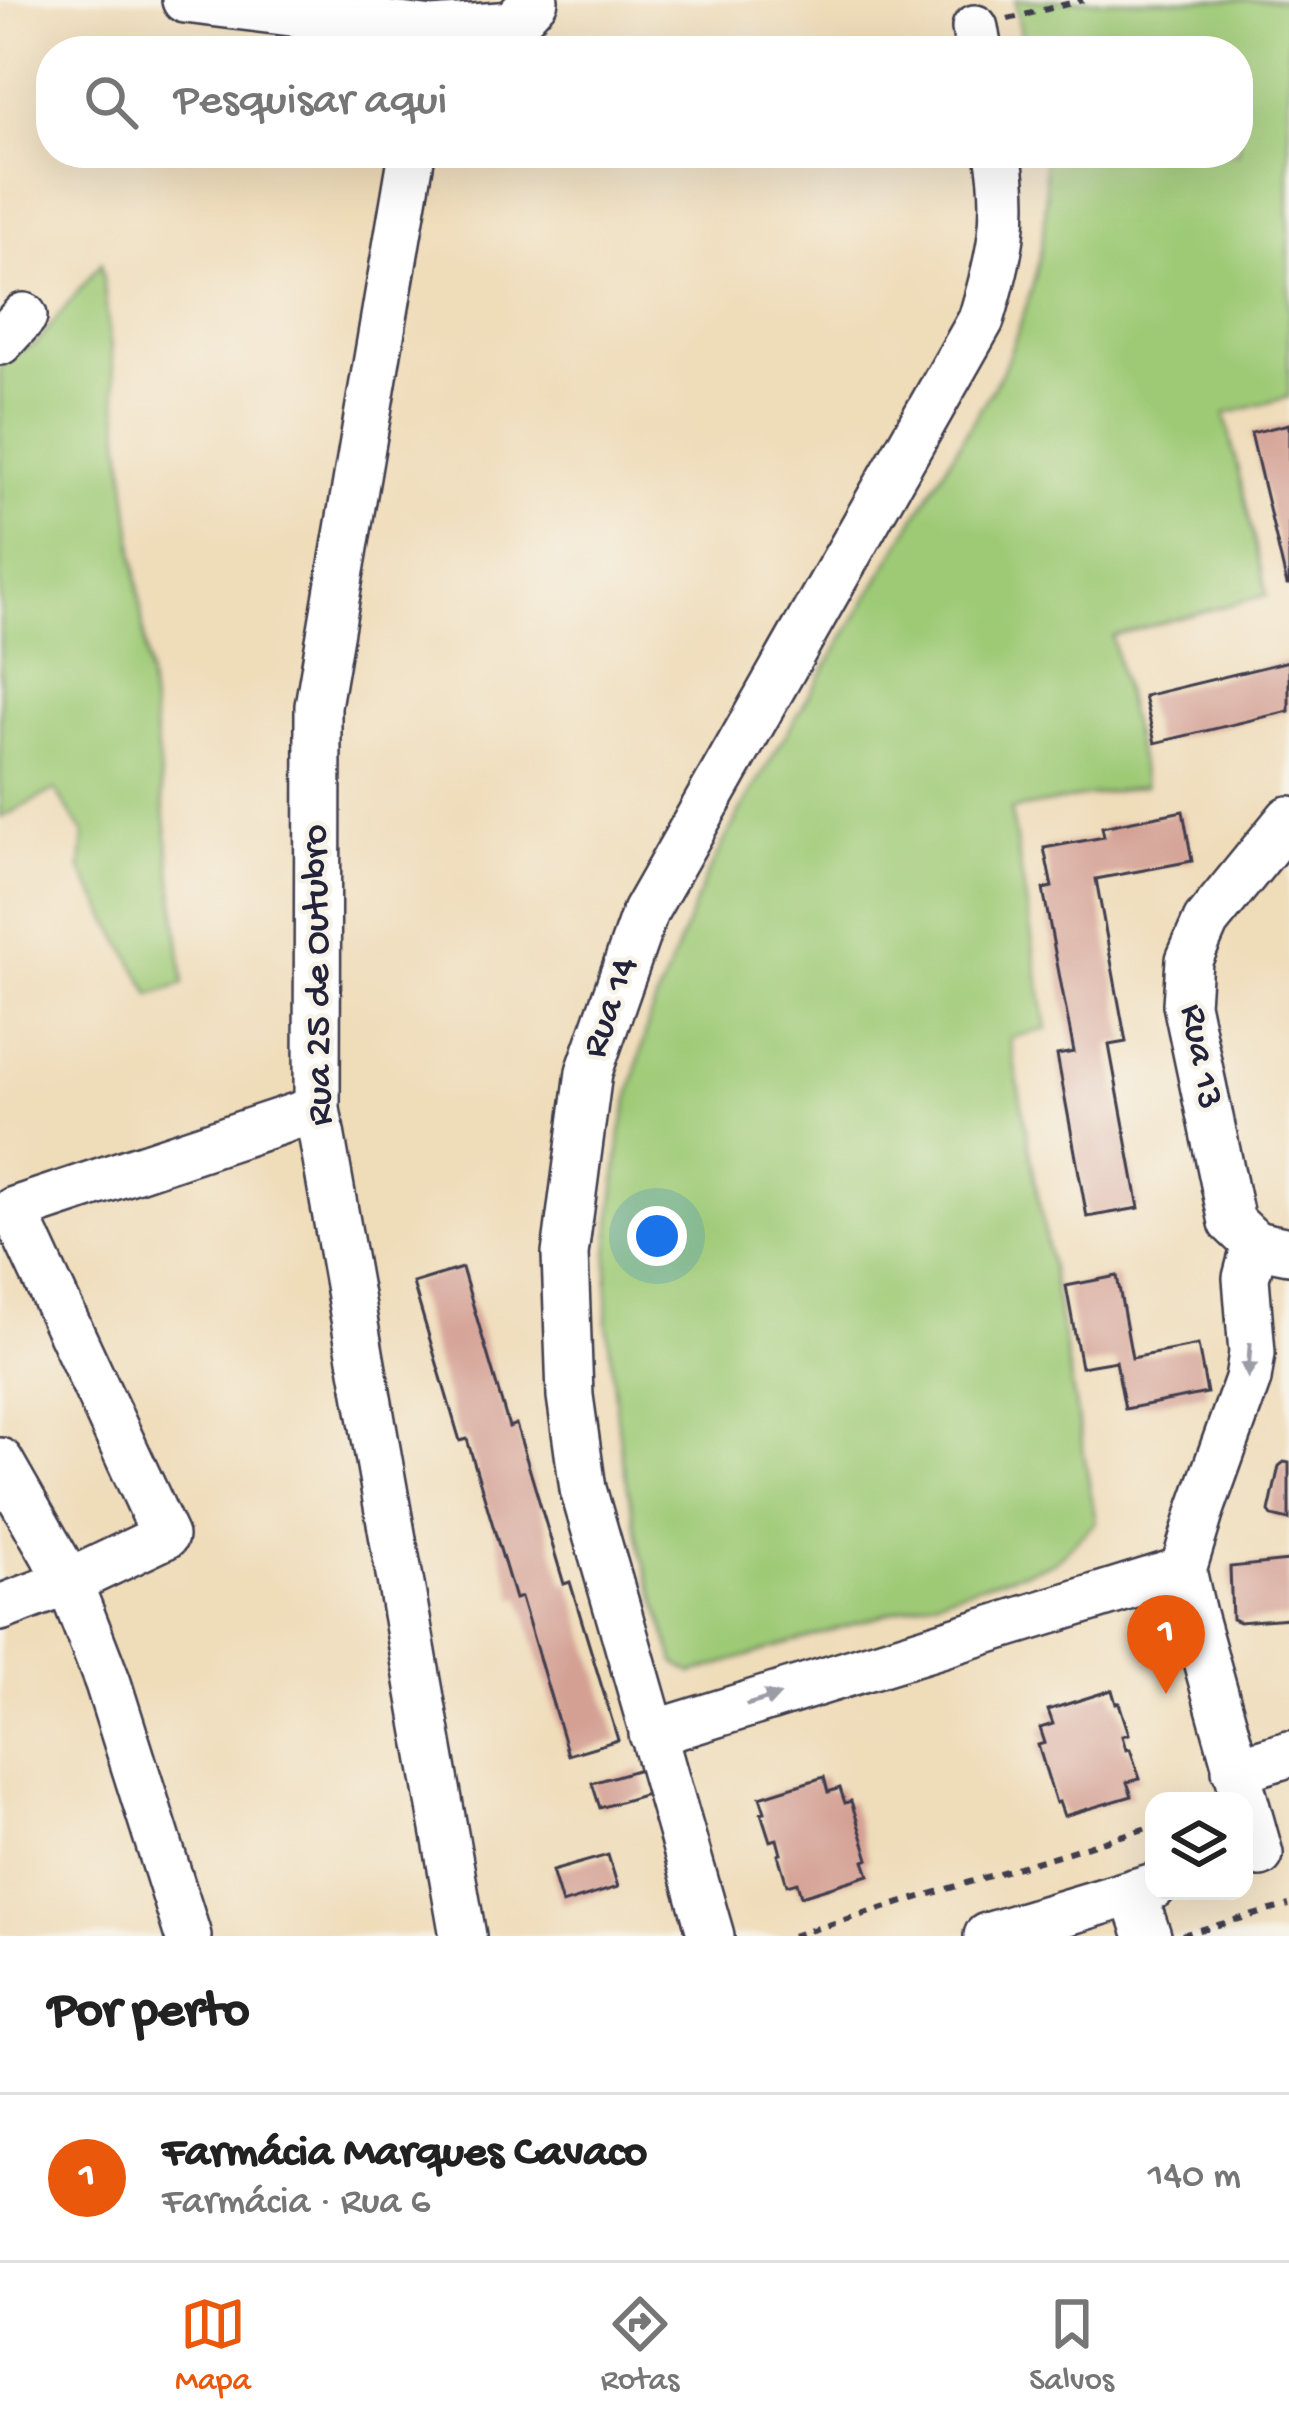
<!DOCTYPE html>
<html lang="pt">
<meta charset="utf-8">
<style>
:root{--surface:#fff;--page:#f2f2f2;--text:#222;--muted:#767676;--line:#e0e0e0;--accent:#ea580c}
body{margin:0;font-family:"Gochi Hand",sans-serif;background:var(--page);color:var(--text)}
.controls{position:absolute;right:36px;bottom:36px;display:grid;overflow:hidden;border-radius:24px;box-shadow:0 12px 48px #0002}
.controls button{width:108px;height:108px;display:grid;place-items:center;padding:0;border:0;border-bottom:3px solid var(--line);background:var(--surface);color:var(--text);font:60px sans-serif}
.you{position:absolute;left:657px;top:1236px;width:42px;height:42px;margin:-30px;border:9px solid #fff;border-radius:50%;background:#1a73e8;box-shadow:0 0 0 18px #1a73e833}
.badge{display:grid;place-items:center;width:78px;height:78px;border-radius:50%;background:var(--accent);color:#fff;font-size:39px;font-weight:700}
.pin{position:absolute;translate:-50% -99px;filter:drop-shadow(0 3px 6px #0008)}
.pin::after{content:'';position:absolute;top:63px;width:42px;height:36px;background:inherit;clip-path:polygon(0 0,100% 0,50% 100%)}
.list{margin:0;padding:0;list-style:none}
h2{display:flex;justify-content:space-between;align-items:center;height:156px;margin:0;padding:0 48px;font-size:51px}
h2 small{font-size:39px;font-weight:400;color:var(--muted)}
.list li{display:grid;grid-template-columns:78px 1fr auto;gap:36px;align-items:center;box-sizing:border-box;height:168px;padding:0 48px;border-top:3px solid var(--line)}
.list b{display:block;font-size:45px;white-space:nowrap}
.list p{margin:0;font-size:39px;white-space:nowrap;color:var(--muted)}
.list em{font-size:39px;font-style:normal;color:var(--muted)}
.icon{flex:none;width:66px;height:66px;fill:none;stroke:currentColor;stroke-width:2;stroke-linecap:round;stroke-linejoin:round}
.map{position:relative;flex:none;width:1289px;height:1936px;overflow:hidden}
.search{position:absolute;background:var(--surface);box-shadow:0 12px 48px #0002;left:36px;right:36px;top:36px;height:132px;display:flex;align-items:center;gap:30px;box-sizing:border-box;padding:0 42px;border-radius:48px;color:var(--muted);font-size:45px}
.sheet{height:324px;background:var(--surface)}
nav{display:flex;justify-content:space-around;align-items:center;box-sizing:border-box;height:168px;border-top:3px solid var(--line);background:var(--surface);font-size:33px;color:var(--muted)}
nav a{display:grid;justify-items:center;gap:6px}
nav .on{color:var(--accent)}
.map>svg:first-child{display:block}
</style>
<div class="map">
<svg width="1289" height="1936" viewBox="0 0 1289 1936">
<rect width="100%" height="100%" fill="#f7f3e8"/>
<filter id="ink" filterUnits="userSpaceOnUse"><feTurbulence type="fractalNoise" baseFrequency=".00833" numOctaves="2"/><feDisplacementMap in="SourceGraphic" scale="24" xChannelSelector="R" yChannelSelector="G"/><feConvolveMatrix kernelMatrix="1 2 1 2 8 2 1 2 1" color-interpolation-filters="sRGB"/></filter>
<filter id="wash" filterUnits="userSpaceOnUse"><feTurbulence type="fractalNoise" baseFrequency=".004" numOctaves="4" result="noise"/><feDisplacementMap in="SourceGraphic" scale="48" xChannelSelector="R" yChannelSelector="G"/><feGaussianBlur stdDeviation="2.7" result="paint"/><feColorMatrix in="noise" values="0 0 0 0 0 0 0 0 0 0 0 0 0 0 0 0 0 1.4 0 .05"/><feComposite in="paint" operator="in"/></filter>
<g filter="url(#wash)">
<rect width="100%" height="100%" fill="#efdcb9"/>
<path fill="#9eca76" stroke="#607658" stroke-width="3" d="M1015,0H1289V397L1225,414L1267,595L1112,636L1145,786L1011,810L1047,1029L1010,1038L1096,1522L1053,1563L692,1673L675,1663L641,1552L621,1453L607,1323L608,1252L621,1132L649,1019L704,881L738,815L1002,372C1030,303 1056,228 1042,153H1238V51H1024Z
M101,263L184,984L151,995L81,870L84,834L55,790L0,818V367L12,354L36,344Z"/>
<g id="blocks">
<path fill="#d4a094" d="M1289,424V585H1287L1251,433Z
M1289,661V711L1155,743L1144,696Z
M1183,811L1192,861L1096,879L1126,1042L1109,1045L1139,1208L1087,1217L1057,1055L1074,1052L1043,889L1052,887L1044,848L1104,837L1102,827Z
M462,1268L509,1427L516,1424L564,1584L570,1582L618,1740L568,1755L521,1597L515,1599L467,1439L460,1441L413,1283Z
M1117,1276L1132,1358L1198,1345L1207,1393L1125,1409L1116,1361L1081,1367L1066,1286Z
M1284,1462L1289,1463V1520L1272,1516L1269,1512L1279,1466Z
M1289,1561V1618L1239,1622L1232,1619L1230,1567Z
M1112,1690L1116,1704L1119,1703L1129,1734L1122,1736L1126,1750L1130,1749L1140,1779L1127,1782L1132,1796L1064,1816L1059,1802L1056,1803L1038,1745L1045,1743L1040,1728L1053,1724L1048,1710Z
M640,1769L647,1794L600,1808L592,1783Z
M824,1777L828,1792L840,1788L845,1803L851,1801L869,1859L864,1861L869,1875L801,1896L797,1882L787,1885L778,1855L781,1854L777,1839L770,1841L761,1813L765,1812L760,1797Z
M608,1855L618,1887L562,1904L552,1871Z"/>
</g>
</g>
<g filter="url(#ink)">
<use href="#blocks" fill-opacity="0" stroke="#413e4e" stroke-width="3"/>
<g fill="none" stroke-linecap="round" stroke-linejoin="round">
<g stroke="#413e4e" stroke-width="50">
<path id="minor" d="M185,0L433,30L513,24L535,0
M975,28L979,51
M412,153L318,706L317,1109L463,1936
M0,342L24,316
M1289,819L1206,921L1189,960L1186,1004L1232,1222L1255,1244L1289,1251
M1255,1244L1246,1278L1252,1353L1248,1379L1202,1507L1183,1570L1193,1614L1260,1854
M0,1461L69,1582L108,1683L188,1936
M0,1608L69,1582L165,1536L14,1210L317,1109
M652,1734L1183,1570
M1235,1770L1289,1754
M1133,1892L1148,1936
M711,1936L583,1489L570,1396L565,1254L589,1072L645,912L981,320C999,260 1010,217 998,153
M987,1936L1154,1886"/>
</g>
<path stroke="#413e4e" stroke-width="6" stroke-dasharray="9 9" stroke-linecap="butt" d="M1008,19L1083,0
M1182,1935L1289,1905
M792,1936L1154,1826"/>
<use href="#minor" stroke="#fff" stroke-width="45"/>
</g>
<defs><path id="oneway-solid" d="M-6-.8H1V-3.2L6.5 0L1 3.2V.8H-6Z" transform="scale(3)"/></defs>
<g fill="#9c9ca7">
<use href="#oneway-solid" transform="translate(1249 1360) rotate(94)"/>
<use href="#oneway-solid" transform="translate(763 1700) rotate(-17)"/>
</g>
</g>
<g text-anchor="middle" dominant-baseline="central" stroke-width="9" stroke-linejoin="round" paint-order="stroke">
<g font-size="39" fill="#22223b" stroke="#f7f3e8">
<text transform="translate(320 975) rotate(-91)">Rua 25 de Outubro</text>
<text transform="translate(612 1008) rotate(-71)">Rua 14</text>
<text transform="translate(1199 1057) rotate(80)">Rua 13</text>
</g>
</g>
</svg>
<div class="controls">
<button><svg class="icon" aria-label="layers" viewBox="0 0 24 24"><path d="M12 4l9 5-9 5-9-5zM3 14l9 5 9-5"/></svg></button>
</div>
<div class="you"></div>
<div class="pin badge" style="left:1166px;top:1694px">1</div>
<div class="search"><svg class="icon" aria-label="search" viewBox="0 0 24 24"><circle cx="10" cy="10" r="6"/><path d="M15 15l6 6"/></svg>Pesquisar aqui</div>
</div>
<section class="sheet">
<h2>Por perto<small></small></h2>
<ul class="list">
<li><span class="badge">1</span><div><b>Farmácia Marques Cavaco</b><p>Farmácia · Rua 6</p></div><em>140 m</em></li>
</ul>
</section>
<nav>
<a class="on"><svg class="icon" aria-label="map" viewBox="0 0 24 24"><path d="M3 6l6-2 6 2 6-2v14l-6 2-6-2-6 2zM9 4v14M15 6v14"/></svg>Mapa</a>
<a><svg class="icon" aria-label="directions" viewBox="0 0 24 24"><path d="M12 3l9 9-9 9-9-9zM9 14v-3h6M13 9l2 2-2 2"/></svg>Rotas</a>
<a><svg class="icon" aria-label="saved" viewBox="0 0 24 24"><path d="M7 4h10v16l-5-4-5 4z"/></svg>Salvos</a>
</nav>
